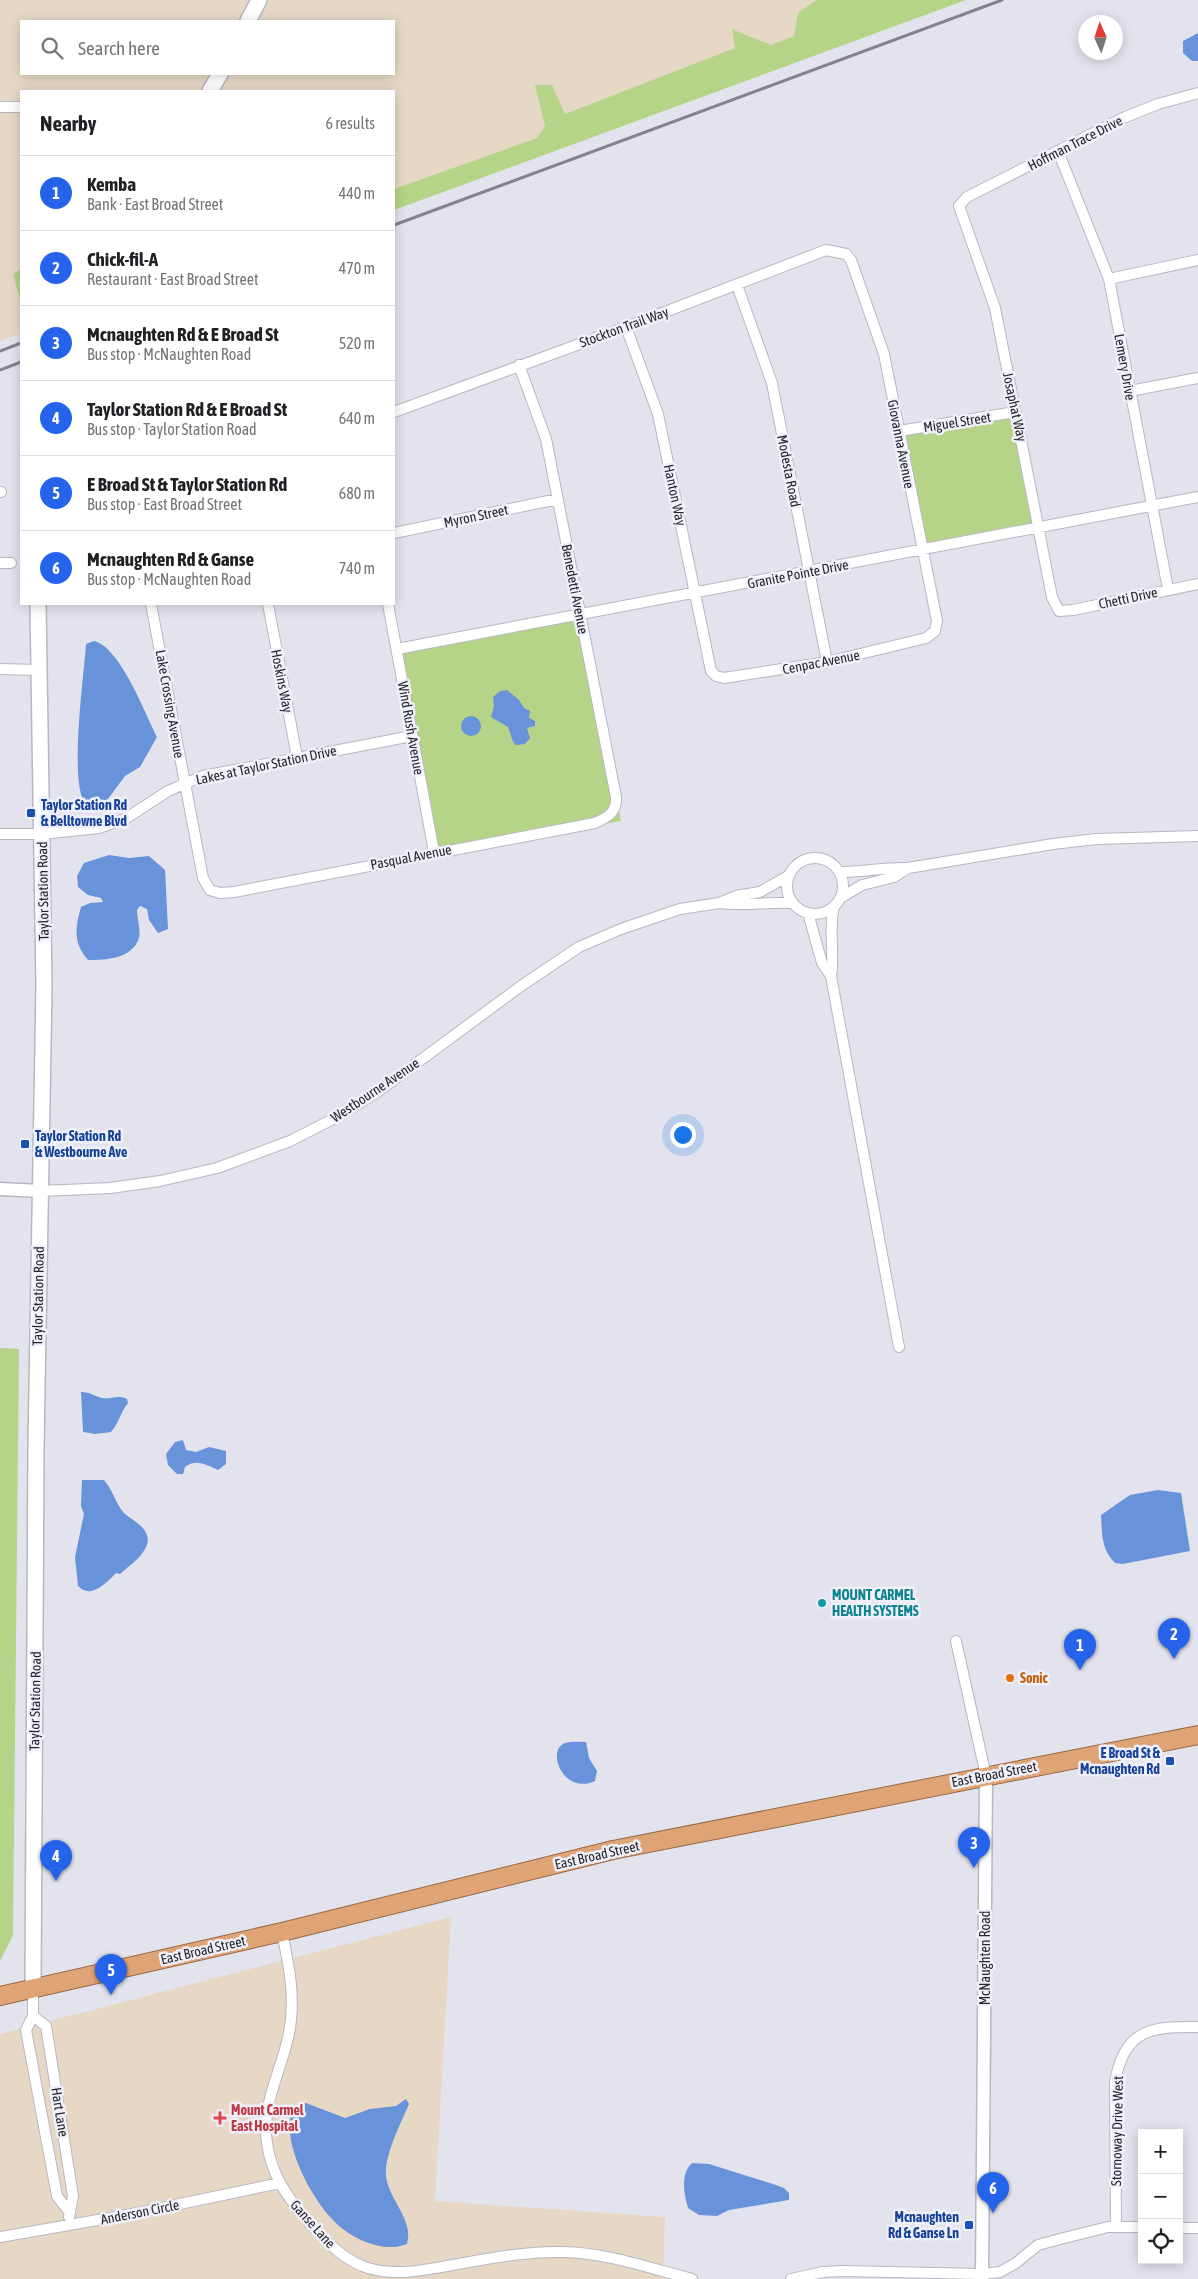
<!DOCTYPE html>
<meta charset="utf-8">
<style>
:root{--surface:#fff;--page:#f6f6f6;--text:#202124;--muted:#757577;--line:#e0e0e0;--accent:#2563eb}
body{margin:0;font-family:"Asap Condensed",sans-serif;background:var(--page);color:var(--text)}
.controls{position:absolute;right:15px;bottom:15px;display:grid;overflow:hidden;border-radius:0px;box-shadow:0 2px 12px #0003}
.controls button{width:45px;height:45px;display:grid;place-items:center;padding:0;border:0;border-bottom:1px solid var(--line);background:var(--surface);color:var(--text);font:25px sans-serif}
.compass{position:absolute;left:1078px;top:15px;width:45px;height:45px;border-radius:50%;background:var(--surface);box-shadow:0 2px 12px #0003;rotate:357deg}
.you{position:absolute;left:682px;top:1134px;width:18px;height:18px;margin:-12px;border:4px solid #fff;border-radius:50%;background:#1a73e8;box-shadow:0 0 0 8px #1a73e833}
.badge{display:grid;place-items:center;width:32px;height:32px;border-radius:50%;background:var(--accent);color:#fff;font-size:16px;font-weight:700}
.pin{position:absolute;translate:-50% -41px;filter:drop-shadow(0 1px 2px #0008)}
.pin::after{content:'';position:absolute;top:26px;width:18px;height:15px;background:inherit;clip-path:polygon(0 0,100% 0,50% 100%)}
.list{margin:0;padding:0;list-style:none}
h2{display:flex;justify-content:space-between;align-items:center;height:65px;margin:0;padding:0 20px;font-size:21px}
h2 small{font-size:16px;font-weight:400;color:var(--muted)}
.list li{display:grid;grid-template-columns:32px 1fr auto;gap:15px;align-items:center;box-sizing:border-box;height:75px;padding:0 20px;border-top:1px solid var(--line)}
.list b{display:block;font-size:19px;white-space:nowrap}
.list p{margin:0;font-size:16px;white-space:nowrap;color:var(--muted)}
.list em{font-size:16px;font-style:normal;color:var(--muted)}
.icon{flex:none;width:28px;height:28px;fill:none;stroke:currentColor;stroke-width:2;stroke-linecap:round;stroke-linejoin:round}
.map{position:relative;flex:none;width:1198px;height:2279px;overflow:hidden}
.search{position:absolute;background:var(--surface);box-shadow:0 2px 12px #0003;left:20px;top:20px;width:375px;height:55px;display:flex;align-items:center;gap:12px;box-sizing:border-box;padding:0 18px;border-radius:0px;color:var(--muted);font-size:19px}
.panel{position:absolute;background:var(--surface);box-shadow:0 2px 12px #0003;left:20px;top:90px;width:375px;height:515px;border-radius:0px}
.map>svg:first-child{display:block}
</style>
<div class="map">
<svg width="1198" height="2279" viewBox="0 0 1198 2279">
<rect width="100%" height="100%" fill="#e3e3ee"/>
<path fill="#e6d8c5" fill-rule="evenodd" d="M0,0H816L798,13L794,36L771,45L732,29L736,48L565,114L552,85H535L545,126L537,138L394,189V91H21V269L13,274L21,303V334L0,341ZM21,21H394V74H21Z"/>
<path fill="#e7d8c5" d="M451,1917L435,2201L665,2217L663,2279H0V2034Z"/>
<path fill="#b5d488" d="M816,0H966L394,210V189L537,138L545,126L535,85H552L565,114L735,48L732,29L771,45L794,36L798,13Z
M21,269V303L13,274Z
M1015,412L1040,526L922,550L899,431Z
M580,616L621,821L434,852L397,649Z
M0,1348L19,1349L13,1935L0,1961Z"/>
<path fill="#6892da" d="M1198,33V61H1192L1183,53V41Z
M94,641C120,647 145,713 157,737L140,767L125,776L105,803L96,805L85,803C69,782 84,675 86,644Z
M507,690L519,700L524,708L530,711L529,718L535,721V726L527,728L530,738L525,744L516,745L513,742L508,727L491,717L494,706L493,697L500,691Z
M461 726a10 10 0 1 1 20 0a10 10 0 1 1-20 0Z
M109,855L129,858L149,856L165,870L168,929L158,933L149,920L147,909L140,906L137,910C137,918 141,931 139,938C132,959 106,960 88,960C73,943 75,928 81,907L90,903L103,902L101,898L88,895L78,887L77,876L84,863Z
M81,1392C90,1392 94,1396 102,1398C110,1400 118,1394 127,1399L128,1403C120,1413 119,1423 111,1432L95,1434L83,1432Z
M183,1440L186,1450L196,1452L209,1447L226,1451V1464L218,1470C207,1465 196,1458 185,1467L183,1474H177L168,1465L166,1454L175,1442Z
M82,1480H104C113,1490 115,1503 124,1513C130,1519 140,1523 145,1531C156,1548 131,1564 120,1574L116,1573C107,1582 91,1600 78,1586L75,1557L84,1514L81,1506Z
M1158,1490L1181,1493L1190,1551L1123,1564L1115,1563C1101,1549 1102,1533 1101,1515L1130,1495Z
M586,1742L589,1758L597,1771L595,1781C564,1795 547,1753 563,1744C568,1741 580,1742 586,1742Z
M406,2099L409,2104C401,2123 384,2156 386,2176C389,2201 414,2219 407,2244C383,2254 349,2238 332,2219C311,2198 275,2132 296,2105L306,2103L345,2118L370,2109L396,2106Z
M692,2163L709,2164L773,2184L784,2188L789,2193V2200L729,2210L717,2216L699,2215L688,2208C684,2194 680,2174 692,2163Z"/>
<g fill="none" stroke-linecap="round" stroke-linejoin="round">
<g stroke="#b7b7c2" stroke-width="12">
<path id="minor" d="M1198,93L1158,104L1123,118L967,197L959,206L995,308L1052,597L1059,611L1073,610L1198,584
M0,107H21
M1058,151L1109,279L1168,589
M1109,279L1198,260
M737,285L772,383L827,662
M1130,391L1198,378
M394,412L626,327L826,250L846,254L851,260L884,354L937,621L935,631L926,638L827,662L724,678L716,676L711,671L658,414L626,327
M899,431L1015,412
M0,492H1
M394,533L558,499
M0,563H11
M151,604L203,878L210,890L220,893L234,892L595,823C608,817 617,812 616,797L546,439L519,365
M268,604L297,757
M388,604L434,852
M397,649L1198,497
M0,669L38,670
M0,834H42L99,828L125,819L168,791L203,776L412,736
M787 886a28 28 0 1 1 56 0a28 28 0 1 1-56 0Z
M908,868L1053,844L1096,839L1198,836
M839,872C862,872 885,867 908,868L894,877L862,885L840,898
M720,903C744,906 768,902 792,903
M808,913L822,963L831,976C835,952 828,929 834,906
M831,976L899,1347
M41,1191L110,1188L160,1181L217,1168L290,1141L337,1117L376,1093L521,986L579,947L621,929L680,909L719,903L736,896L760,892L788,876
M956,1641L986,1776
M282,1932C289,1966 296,1999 289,2033C282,2070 261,2104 267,2143C271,2174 288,2199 309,2222C324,2240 344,2261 368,2268C397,2277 429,2269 458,2264C492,2258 528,2251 563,2252C608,2253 649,2268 692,2279
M33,1989V2016L26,2030L57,2196L70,2213
M33,2016L46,2026L73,2196L69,2217
M1116,2227L1115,2082C1124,2029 1152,2026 1198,2027
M1179,2228H1198
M0,2237L132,2214L280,2183
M791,2279L823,2272L843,2271L982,2274L1000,2272L1016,2263L1038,2245L1060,2239L1108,2227H1142"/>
</g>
<g stroke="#b7b7c2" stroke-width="15">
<path id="tertiary" d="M0,1189L41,1191
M982,2279L986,1776"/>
</g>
<g stroke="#b7b7c2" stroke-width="18">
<path id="secondary" d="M248,21L259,0
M210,91L220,74
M33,1989L36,1446L44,986L38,604"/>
</g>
<g stroke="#996945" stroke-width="20">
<path id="trunk" d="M0,1996L282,1932L613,1850L1198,1735"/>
</g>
<use href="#minor" stroke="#fff" stroke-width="10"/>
<use href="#tertiary" stroke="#fff" stroke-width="12"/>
<use href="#secondary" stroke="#fff" stroke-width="15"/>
<use href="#trunk" stroke="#dfa476" stroke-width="18"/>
<path stroke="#83838b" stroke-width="3" d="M394,225L1002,0
M0,351L21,343
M0,370L21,362"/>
</g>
<g fill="#1a4fb4" stroke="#f0f0fb" stroke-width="2">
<rect x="26" y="808" width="10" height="10" rx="2.5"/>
<rect x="20" y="1139" width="10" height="10" rx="2.5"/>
<rect x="1165" y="1756" width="10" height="10" rx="2.5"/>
<rect x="964" y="2220" width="10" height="10" rx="2.5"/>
</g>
<circle fill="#0f9aa8" stroke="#f0f0fb" stroke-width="2" cx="822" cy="1603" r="5"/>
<circle fill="#e8710a" stroke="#f0f0fb" stroke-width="2" cx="1010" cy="1678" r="5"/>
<path fill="#e0444e" stroke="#f0f0fb" stroke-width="2" d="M217.5 2110.5h5v5h5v5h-5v5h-5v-5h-5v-5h5z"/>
<g text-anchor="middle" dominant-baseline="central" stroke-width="5" stroke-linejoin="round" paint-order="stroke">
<g font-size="14" fill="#252529" stroke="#f0f0fb">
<text transform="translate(1075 143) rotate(-27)">Hoffman Trace Drive</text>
<text transform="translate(624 327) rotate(-20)">Stockton Trail Way</text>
<text transform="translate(1125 367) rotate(80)">Lemery Drive</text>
<text transform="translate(1015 407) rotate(78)">Josaphat Way</text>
<text transform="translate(957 422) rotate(-9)">Miguel Street</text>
<text transform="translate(901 444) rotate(79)">Giovanna Avenue</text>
<text transform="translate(789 471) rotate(79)">Modesta Road</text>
<text transform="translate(675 495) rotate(78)">Hanton Way</text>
<text transform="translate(476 516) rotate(-12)">Myron Street</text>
<text transform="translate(798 574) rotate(-11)">Granite Pointe Drive</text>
<text transform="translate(575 589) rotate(79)">Benedetti Avenue</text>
<text transform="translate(1128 598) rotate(-12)">Chetti Drive</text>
<text transform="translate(821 662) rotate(-11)">Cenpac Avenue</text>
<text transform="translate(282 681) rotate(79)">Hoskins Way</text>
<text transform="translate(170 704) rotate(80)">Lake Crossing Avenue</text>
<text transform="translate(411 728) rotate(80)">Wind Rush Avenue</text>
<text transform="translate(266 765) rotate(-12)">Lakes at Taylor Station Drive</text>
<text transform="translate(411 857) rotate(-11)">Pasqual Avenue</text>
<text transform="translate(43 891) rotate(-91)">Taylor Station Road</text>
<text transform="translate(375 1090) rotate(-34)">Westbourne Avenue</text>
<text transform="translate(38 1296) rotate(-89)">Taylor Station Road</text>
<text transform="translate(35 1701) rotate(-89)">Taylor Station Road</text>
<text transform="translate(994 1774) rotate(-11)">East Broad Street</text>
<text transform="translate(597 1855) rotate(-13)">East Broad Street</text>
<text transform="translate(203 1950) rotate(-13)">East Broad Street</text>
<text transform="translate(985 1958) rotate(-90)">McNaughten Road</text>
<text transform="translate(60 2112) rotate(81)">Hart Lane</text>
<text transform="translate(1117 2131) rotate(-89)">Stornoway Drive West</text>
<text transform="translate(140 2212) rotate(-11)">Anderson Circle</text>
<text transform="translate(313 2224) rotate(48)">Ganse Lane</text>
</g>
<g font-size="14" font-weight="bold" fill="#164399" stroke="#f0f0fb" text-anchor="start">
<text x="41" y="805">Taylor Station Rd<tspan x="41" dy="16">&amp; Belltowne Blvd</tspan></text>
<text x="35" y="1136">Taylor Station Rd<tspan x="35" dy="16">&amp; Westbourne Ave</tspan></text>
<text x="1160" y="1753" text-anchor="end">E Broad St &amp;<tspan x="1160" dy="16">Mcnaughten Rd</tspan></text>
<text x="959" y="2217" text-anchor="end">Mcnaughten<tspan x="959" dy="16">Rd &amp; Ganse Ln</tspan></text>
</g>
<g font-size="14" font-weight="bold" fill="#0d838f" stroke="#f0f0fb" text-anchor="start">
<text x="832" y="1595">MOUNT CARMEL<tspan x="832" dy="16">HEALTH SYSTEMS</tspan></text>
</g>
<g font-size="14" font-weight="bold" fill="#c56008" stroke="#f0f0fb" text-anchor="start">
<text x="1020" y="1678">Sonic</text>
</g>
<g font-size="14" font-weight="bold" fill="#be3a42" stroke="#f0f0fb" text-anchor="start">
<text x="231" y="2110">Mount Carmel<tspan x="231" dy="16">East Hospital</tspan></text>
</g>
</g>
</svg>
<div class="controls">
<button>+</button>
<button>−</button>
<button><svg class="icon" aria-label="locate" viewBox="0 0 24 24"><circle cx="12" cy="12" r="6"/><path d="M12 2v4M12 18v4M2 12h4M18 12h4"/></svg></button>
</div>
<svg class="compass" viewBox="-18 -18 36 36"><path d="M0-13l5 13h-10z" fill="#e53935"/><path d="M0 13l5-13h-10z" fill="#757577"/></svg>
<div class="you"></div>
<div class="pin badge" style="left:1080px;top:1670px">1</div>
<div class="pin badge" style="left:1174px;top:1659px">2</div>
<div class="pin badge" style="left:974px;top:1868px">3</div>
<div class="pin badge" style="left:56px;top:1881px">4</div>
<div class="pin badge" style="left:111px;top:1995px">5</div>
<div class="pin badge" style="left:993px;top:2213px">6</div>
<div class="search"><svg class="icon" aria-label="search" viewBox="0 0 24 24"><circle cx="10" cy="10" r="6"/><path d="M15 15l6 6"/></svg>Search here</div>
<section class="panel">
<h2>Nearby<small>6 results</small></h2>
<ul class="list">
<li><span class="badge">1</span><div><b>Kemba</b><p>Bank · East Broad Street</p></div><em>440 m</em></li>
<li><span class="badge">2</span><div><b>Chick-fil-A</b><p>Restaurant · East Broad Street</p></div><em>470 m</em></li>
<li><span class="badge">3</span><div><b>Mcnaughten Rd &amp; E Broad St</b><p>Bus stop · McNaughten Road</p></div><em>520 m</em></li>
<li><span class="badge">4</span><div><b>Taylor Station Rd &amp; E Broad St</b><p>Bus stop · Taylor Station Road</p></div><em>640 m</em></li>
<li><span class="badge">5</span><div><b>E Broad St &amp; Taylor Station Rd</b><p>Bus stop · East Broad Street</p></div><em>680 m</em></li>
<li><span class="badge">6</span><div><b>Mcnaughten Rd &amp; Ganse</b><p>Bus stop · McNaughten Road</p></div><em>740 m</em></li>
</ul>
</section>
</div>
